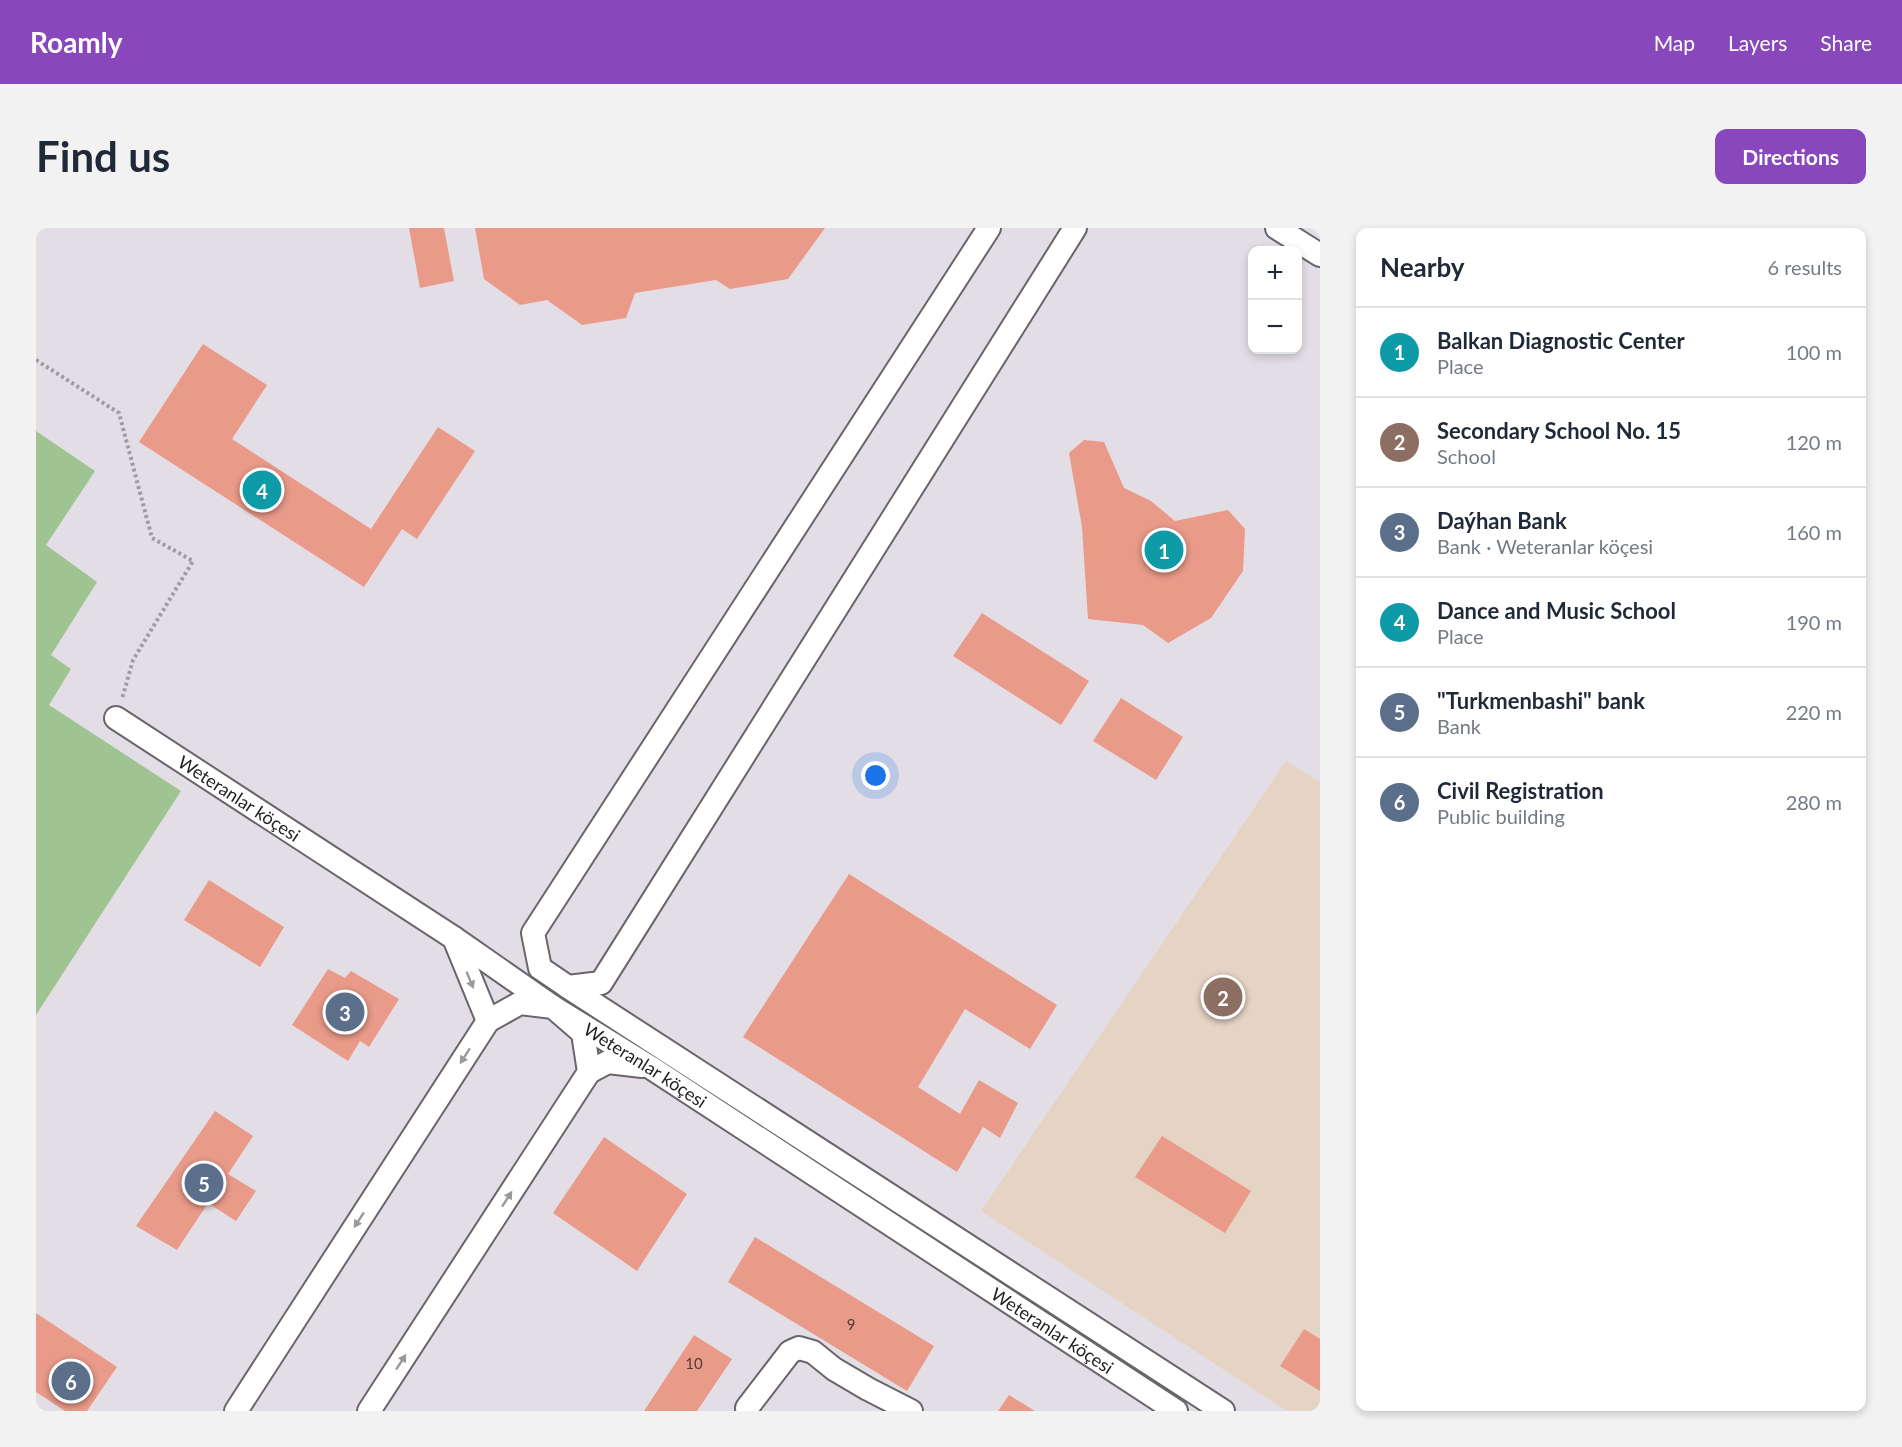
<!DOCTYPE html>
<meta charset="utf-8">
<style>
:root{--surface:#fff;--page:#f2f2f3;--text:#1f2937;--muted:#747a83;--line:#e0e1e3;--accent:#8947bc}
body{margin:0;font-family:Lato,sans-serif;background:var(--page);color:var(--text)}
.controls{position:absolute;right:18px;top:18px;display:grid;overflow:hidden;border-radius:12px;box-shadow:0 3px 9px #0003}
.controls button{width:54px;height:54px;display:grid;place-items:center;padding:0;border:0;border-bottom:2px solid var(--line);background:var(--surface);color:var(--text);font:30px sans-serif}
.you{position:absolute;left:840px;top:548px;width:21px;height:21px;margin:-15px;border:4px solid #fff;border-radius:50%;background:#1a73e8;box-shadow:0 0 0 9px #1a73e833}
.badge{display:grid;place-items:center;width:39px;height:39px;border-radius:50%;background:var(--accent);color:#fff;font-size:20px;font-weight:700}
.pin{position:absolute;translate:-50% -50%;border:3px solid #fff;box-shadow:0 2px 6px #0006}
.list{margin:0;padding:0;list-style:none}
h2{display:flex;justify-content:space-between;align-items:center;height:78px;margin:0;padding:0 24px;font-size:26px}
h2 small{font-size:20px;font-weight:400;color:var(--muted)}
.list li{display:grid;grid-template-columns:39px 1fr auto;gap:18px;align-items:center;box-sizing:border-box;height:90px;padding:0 24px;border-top:2px solid var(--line)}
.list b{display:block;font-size:22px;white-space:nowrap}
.list p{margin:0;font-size:20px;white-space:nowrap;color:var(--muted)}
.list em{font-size:20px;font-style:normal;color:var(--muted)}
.map{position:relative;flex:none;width:1284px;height:1183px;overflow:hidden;border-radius:12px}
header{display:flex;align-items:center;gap:36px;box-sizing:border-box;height:84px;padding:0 30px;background:var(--accent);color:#fff}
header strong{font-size:28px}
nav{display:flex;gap:33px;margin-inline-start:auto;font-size:21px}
.intro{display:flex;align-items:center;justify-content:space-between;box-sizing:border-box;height:144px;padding:0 36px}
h1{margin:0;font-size:42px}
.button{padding:15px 27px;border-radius:12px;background:var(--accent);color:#fff;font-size:21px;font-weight:700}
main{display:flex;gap:36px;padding:0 36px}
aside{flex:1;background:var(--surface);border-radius:12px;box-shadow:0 3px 9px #0003}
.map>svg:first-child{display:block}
</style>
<header>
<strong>Roamly</strong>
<nav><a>Map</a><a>Layers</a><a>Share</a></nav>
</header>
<div class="intro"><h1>Find us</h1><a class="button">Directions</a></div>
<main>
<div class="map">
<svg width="1284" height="1183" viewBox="0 0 1284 1183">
<rect width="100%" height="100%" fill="#e3dee5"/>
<path fill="#e5d3c3" d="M1250,533L1284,554V1183H1251L945,983Z"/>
<path fill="#9fc391" d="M0,203L59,243L10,317L61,354L15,427L35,441L13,477L145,563L0,787Z"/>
<path fill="#e99a89" d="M373,0H408L418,53L384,60Z
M439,0H789L752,51L694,61L680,52L599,65L590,90L546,97L511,72L484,77L448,51Z
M167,116L231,157L196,211L335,301L402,199L439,223L381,311L366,301L328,359L103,214Z
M1048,212L1068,214L1088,260L1115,273L1139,293L1192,282L1209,301L1207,343L1175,390L1132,415L1107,397L1052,391L1046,299L1033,225Z
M946,385L1053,453L1025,497L917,428Z
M1085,470L1147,509L1120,552L1057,513Z
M813,646L1021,777L994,821L929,781L882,859L924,886L943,852L982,875L964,910L947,899L921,944L707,809Z
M173,652L248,699L224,739L148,692Z
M292,741L309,750L315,743L363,771L333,819L324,813L312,833L256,797Z
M179,883L217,908L192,946L220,963L200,993L172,975L141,1022L100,998Z
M1126,908L1215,963L1189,1005L1099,949Z
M568,909L651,966L601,1043L517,985Z
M719,1009L898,1118L871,1163L692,1054Z
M0,1085L81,1139L51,1183H29L0,1164Z
M1268,1101L1284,1111V1163L1244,1138Z
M658,1107L696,1131L661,1183H608Z
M973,1167L999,1183H962Z"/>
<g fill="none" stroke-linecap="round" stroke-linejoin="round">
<g stroke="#69656b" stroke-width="26">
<g id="street">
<path d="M953,0L497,705L504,740L532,759L565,755L1039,0"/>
<path d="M1241,0L1284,27"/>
<path id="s1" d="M80,490L418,710L517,779L614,839L1140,1183"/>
<path d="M418,710L452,793"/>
<path d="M532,759L1187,1183"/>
<path d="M553,844L572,834L606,838"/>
<path d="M711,1180L754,1124L763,1120L777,1124L798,1141L832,1161L875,1183"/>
<path d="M200,1183L452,793L484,775L517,779L547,805L553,844L333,1183"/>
</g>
</g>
<path stroke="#9f9ba0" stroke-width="4" stroke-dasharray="3 3" stroke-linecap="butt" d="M0,132L83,185L116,310L157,333L97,432L86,471"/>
<use href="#street" stroke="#fff" stroke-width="22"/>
</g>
<defs><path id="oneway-solid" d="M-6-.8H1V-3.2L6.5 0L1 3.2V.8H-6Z" transform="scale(1.5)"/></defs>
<g fill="#9b9a9b">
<use href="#oneway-solid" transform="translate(434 752) rotate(67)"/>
<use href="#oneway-solid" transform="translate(429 828) rotate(123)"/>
<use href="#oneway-solid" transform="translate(471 971) rotate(-57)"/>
<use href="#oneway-solid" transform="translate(323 992) rotate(123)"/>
<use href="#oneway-solid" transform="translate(365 1134) rotate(-57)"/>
</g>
<g text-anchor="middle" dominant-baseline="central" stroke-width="5" stroke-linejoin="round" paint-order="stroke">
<g font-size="15" fill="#523d3b">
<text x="815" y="1096">9</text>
<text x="658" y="1135">10</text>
</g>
<g font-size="18" fill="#201e21" stroke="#fff">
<text stroke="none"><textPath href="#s1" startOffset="147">Weteranlar köçesi</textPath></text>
<text stroke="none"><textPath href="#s1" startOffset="633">Weteranlar köçesi</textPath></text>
<text stroke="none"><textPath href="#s1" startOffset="1119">Weteranlar köçesi</textPath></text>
</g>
</g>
</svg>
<div class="controls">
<button>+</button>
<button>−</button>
</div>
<div class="you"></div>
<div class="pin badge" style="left:1128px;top:322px;background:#0f9aa8">1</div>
<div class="pin badge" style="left:1187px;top:769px;background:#8d6e63">2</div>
<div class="pin badge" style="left:309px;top:784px;background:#5c6f8a">3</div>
<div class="pin badge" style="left:226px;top:262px;background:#0f9aa8">4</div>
<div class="pin badge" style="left:168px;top:955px;background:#5c6f8a">5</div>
<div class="pin badge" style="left:35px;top:1153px;background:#5c6f8a">6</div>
</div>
<aside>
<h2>Nearby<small>6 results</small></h2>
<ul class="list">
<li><span class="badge" style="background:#0f9aa8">1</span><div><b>Balkan Diagnostic Center</b><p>Place</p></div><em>100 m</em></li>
<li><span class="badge" style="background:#8d6e63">2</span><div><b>Secondary School No. 15</b><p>School</p></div><em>120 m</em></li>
<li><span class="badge" style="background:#5c6f8a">3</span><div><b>Daýhan Bank</b><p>Bank · Weteranlar köçesi</p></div><em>160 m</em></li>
<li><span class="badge" style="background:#0f9aa8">4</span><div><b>Dance and Music School</b><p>Place</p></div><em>190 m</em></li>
<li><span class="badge" style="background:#5c6f8a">5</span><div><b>&quot;Turkmenbashi&quot; bank</b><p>Bank</p></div><em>220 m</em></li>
<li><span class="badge" style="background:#5c6f8a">6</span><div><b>Civil Registration</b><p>Public building</p></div><em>280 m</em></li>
</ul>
</aside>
</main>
